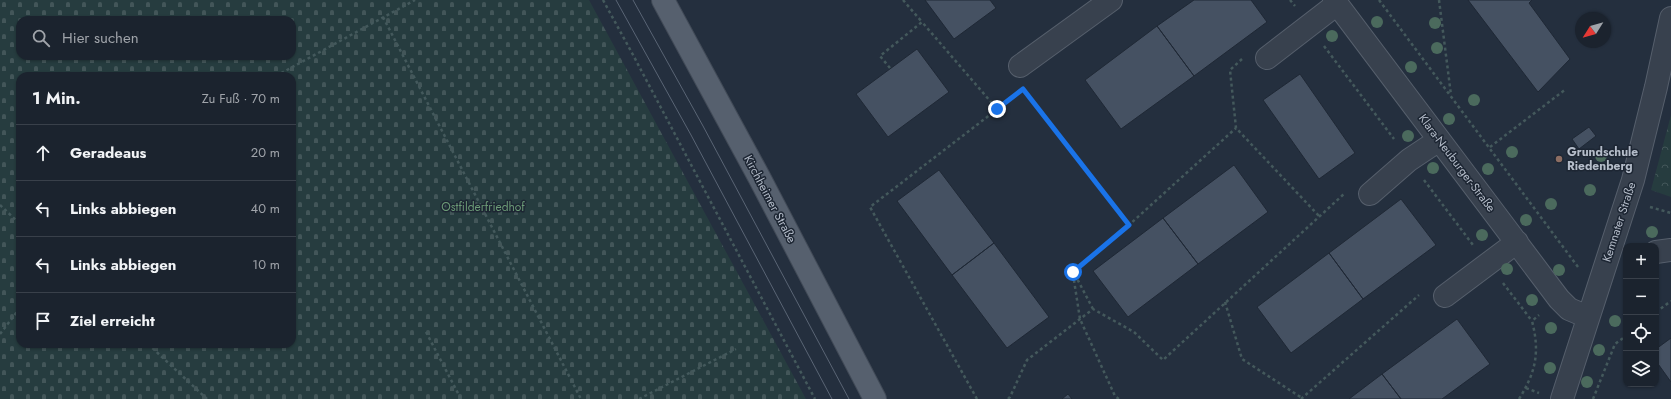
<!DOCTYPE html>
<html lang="de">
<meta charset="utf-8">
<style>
:root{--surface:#1b232e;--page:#242b36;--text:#f1f3f6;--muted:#a0a4aa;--line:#39404a}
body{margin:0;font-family:Jost,sans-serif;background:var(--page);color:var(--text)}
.controls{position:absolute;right:12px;bottom:12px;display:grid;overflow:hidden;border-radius:8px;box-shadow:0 1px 3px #0004}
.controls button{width:36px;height:36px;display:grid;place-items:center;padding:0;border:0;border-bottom:1px solid var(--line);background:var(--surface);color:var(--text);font:20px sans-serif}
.compass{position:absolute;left:1575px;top:12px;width:36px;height:36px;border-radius:50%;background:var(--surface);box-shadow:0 1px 3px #0004;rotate:233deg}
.stop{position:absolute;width:12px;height:12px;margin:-9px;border:3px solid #1a73e8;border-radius:50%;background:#fff}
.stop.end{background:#1a73e8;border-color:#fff;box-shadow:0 1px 4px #0008}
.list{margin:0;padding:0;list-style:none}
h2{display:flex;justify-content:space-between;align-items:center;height:52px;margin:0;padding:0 16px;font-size:17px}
h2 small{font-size:13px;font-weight:400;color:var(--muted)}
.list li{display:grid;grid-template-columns:26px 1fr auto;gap:12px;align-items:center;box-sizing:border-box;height:56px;padding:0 16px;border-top:1px solid var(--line)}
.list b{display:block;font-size:15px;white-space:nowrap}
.list em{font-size:13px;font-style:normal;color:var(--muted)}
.icon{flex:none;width:22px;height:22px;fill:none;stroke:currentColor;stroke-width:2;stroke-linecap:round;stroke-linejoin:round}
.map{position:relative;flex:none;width:1671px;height:399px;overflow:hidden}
.search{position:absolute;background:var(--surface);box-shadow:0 1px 3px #0004;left:16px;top:16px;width:280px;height:44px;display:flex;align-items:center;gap:10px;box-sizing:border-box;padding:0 14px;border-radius:12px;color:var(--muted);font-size:15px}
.panel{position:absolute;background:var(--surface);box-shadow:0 1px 3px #0004;left:16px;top:72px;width:280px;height:276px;border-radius:12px}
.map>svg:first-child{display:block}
</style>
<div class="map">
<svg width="1671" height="399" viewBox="0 0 1671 399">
<defs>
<pattern id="cemetery-stones" width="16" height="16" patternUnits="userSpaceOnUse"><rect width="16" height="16" fill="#263c3f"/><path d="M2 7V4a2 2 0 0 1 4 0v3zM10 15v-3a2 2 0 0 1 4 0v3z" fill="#435659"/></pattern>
<pattern id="park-crowns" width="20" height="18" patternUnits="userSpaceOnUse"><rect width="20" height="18" fill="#263c3f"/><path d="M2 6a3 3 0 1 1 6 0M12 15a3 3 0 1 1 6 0" fill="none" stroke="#435659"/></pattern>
</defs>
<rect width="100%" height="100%" fill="#242f3e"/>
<path fill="url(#cemetery-stones)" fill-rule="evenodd" d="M0,0H589L806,399H0ZM20,20H292V56H20ZM20,76H292V344H20Z"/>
<path fill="url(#park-crowns)" d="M1671,115V197L1651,190Z"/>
<path fill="#455162" stroke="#1f2835" d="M925,0H990L996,8L954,39Z
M1194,0H1251L1267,22L1194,76L1157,26Z
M1468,0H1532L1529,3L1570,59L1538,92Z
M1157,26L1194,76L1121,129L1085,80Z
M917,49L949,92L888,137L856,94Z
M1300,74L1355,153L1319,179L1263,100Z
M1589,127L1596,136L1579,149L1572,139Z
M1234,165L1268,212L1198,264L1163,218Z
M939,170L994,243L952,275L897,201Z
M1401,199L1436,245L1363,299L1329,253Z
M1163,218L1198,264L1128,317L1093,271Z
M994,243L1049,317L1007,348L952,275Z
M1329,253L1363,299L1291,353L1257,307Z
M1457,319L1490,364L1442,399H1401L1382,374Z
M1671,338V382L1656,361V349Z
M1382,374L1401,399H1349Z
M1068,394L1072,399H1062Z"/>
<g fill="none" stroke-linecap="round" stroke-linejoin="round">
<g stroke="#565f6c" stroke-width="24">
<path id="minor" d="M1334,0L1559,299L1569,309L1588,317
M1267,58L1337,4
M1020,66L1111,0
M1370,194L1409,160L1439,140
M1656,252L1671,250
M1445,296L1517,242
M1562,399L1633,180L1656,87L1671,18"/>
</g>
<g stroke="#414a57" stroke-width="24">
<path id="major" d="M663,0L759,177L875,399"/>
</g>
<path stroke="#44595c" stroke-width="2.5" stroke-dasharray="3 3" stroke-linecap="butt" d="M603,0L632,53L815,399
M903,0L922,22
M1290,0L1295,6
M1379,0L1578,267
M1439,0L1451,95
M383,17L581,399
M1324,46L1394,139
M1242,59L1230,70L1236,128L1319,216
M890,68L880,56L922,22L997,109
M276,76L415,0
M1023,90L1129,225
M1490,147L1566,89
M1424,180L1473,245
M0,205L20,224
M1650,207L1671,213
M1073,274L1080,319L1115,396L1119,399
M1503,283L1532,321
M1225,302L1242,359L1302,398
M1093,309L1073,271L1129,225L1236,128
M1656,312L1671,301
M426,332L461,399
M0,334L20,308
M148,344L207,399
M1526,388L1539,393
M639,399L736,349
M977,399L870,207L1021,91
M1008,399L1010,397L1027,360L1093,309L1134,332L1163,360L1345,193
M1301,399L1419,295
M1519,399C1536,372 1540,352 1532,321L1539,315
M1593,399L1615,344L1626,336"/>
<use href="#minor" stroke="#38414e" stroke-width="22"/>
<use href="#major" stroke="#56606e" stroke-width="22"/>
<path stroke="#5a6575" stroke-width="1" d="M616,0L691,135L832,399
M633,0L703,126L849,399"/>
</g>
<g fill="#4b6a5d">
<circle cx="1377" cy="22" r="6"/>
<circle cx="1435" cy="23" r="6"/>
<circle cx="1332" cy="36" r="6"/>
<circle cx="1437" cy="48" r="6"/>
<circle cx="1411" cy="67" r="6"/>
<circle cx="1474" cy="100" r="6"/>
<circle cx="1449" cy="119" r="6"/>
<circle cx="1408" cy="136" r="6"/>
<circle cx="1512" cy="152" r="6"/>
<circle cx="1601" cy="156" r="6"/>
<circle cx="1433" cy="168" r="6"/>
<circle cx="1488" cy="169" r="6"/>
<circle cx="1590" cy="190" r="6"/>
<circle cx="1551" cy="204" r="6"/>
<circle cx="1526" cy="220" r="6"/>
<circle cx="1652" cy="232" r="6"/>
<circle cx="1482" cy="235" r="6"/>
<circle cx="1507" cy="269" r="6"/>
<circle cx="1559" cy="270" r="6"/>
<circle cx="1532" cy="300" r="6"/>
<circle cx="1615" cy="321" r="6"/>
<circle cx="1551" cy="328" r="6"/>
<circle cx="1599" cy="350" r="6"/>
<circle cx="1550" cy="368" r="6"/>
<circle cx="1587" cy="382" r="6"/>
</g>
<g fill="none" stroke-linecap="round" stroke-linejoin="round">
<path stroke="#1a73e8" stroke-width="5" d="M997,109L1023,89L1129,225L1073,272"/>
</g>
<circle fill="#8d6e63" stroke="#1d2633" stroke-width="1.5" cx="1559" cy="159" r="4"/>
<g text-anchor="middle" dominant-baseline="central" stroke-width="3" stroke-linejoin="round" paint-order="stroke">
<g font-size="12" font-weight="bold" fill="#b4bcc9" stroke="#1d2633" text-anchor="start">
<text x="1567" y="152">Grundschule<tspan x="1567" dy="14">Riedenberg</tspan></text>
</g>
<g font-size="12" fill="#b4bcc9" stroke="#1d2633">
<text transform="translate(1457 163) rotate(53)">Klara-Neuburger-Straße</text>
<text transform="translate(770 199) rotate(62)">Kirchheimer Straße</text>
<text transform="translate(1619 222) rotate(-72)">Kemnater Straße</text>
</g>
<g font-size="12" fill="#6b9a76" stroke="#1d2633">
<text x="483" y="207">Ostfilderfriedhof</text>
</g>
</g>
</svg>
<div class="controls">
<button>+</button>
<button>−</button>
<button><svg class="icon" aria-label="locate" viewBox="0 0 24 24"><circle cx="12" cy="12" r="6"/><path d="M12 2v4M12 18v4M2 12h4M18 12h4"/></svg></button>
<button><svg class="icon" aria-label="layers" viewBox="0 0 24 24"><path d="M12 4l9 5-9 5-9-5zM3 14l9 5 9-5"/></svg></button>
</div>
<svg class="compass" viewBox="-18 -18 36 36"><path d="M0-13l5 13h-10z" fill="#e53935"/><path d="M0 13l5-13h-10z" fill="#a0a4aa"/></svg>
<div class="stop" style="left:1073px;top:272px"></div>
<div class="stop end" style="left:997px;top:109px"></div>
<div class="search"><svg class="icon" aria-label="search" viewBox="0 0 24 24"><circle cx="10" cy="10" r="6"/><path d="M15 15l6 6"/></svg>Hier suchen</div>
<section class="panel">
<h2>1 Min.<small>Zu Fuß · 70 m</small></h2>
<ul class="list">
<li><svg class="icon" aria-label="ahead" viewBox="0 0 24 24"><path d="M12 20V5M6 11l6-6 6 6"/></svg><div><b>Geradeaus</b></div><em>20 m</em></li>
<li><svg class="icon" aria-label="left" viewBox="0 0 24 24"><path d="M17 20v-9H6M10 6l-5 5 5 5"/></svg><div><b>Links abbiegen</b></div><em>40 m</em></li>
<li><svg class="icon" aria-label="left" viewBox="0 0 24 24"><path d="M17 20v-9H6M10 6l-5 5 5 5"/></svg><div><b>Links abbiegen</b></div><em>10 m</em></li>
<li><svg class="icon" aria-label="arrive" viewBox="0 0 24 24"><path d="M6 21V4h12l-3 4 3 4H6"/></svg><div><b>Ziel erreicht</b></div></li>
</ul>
</section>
</div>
